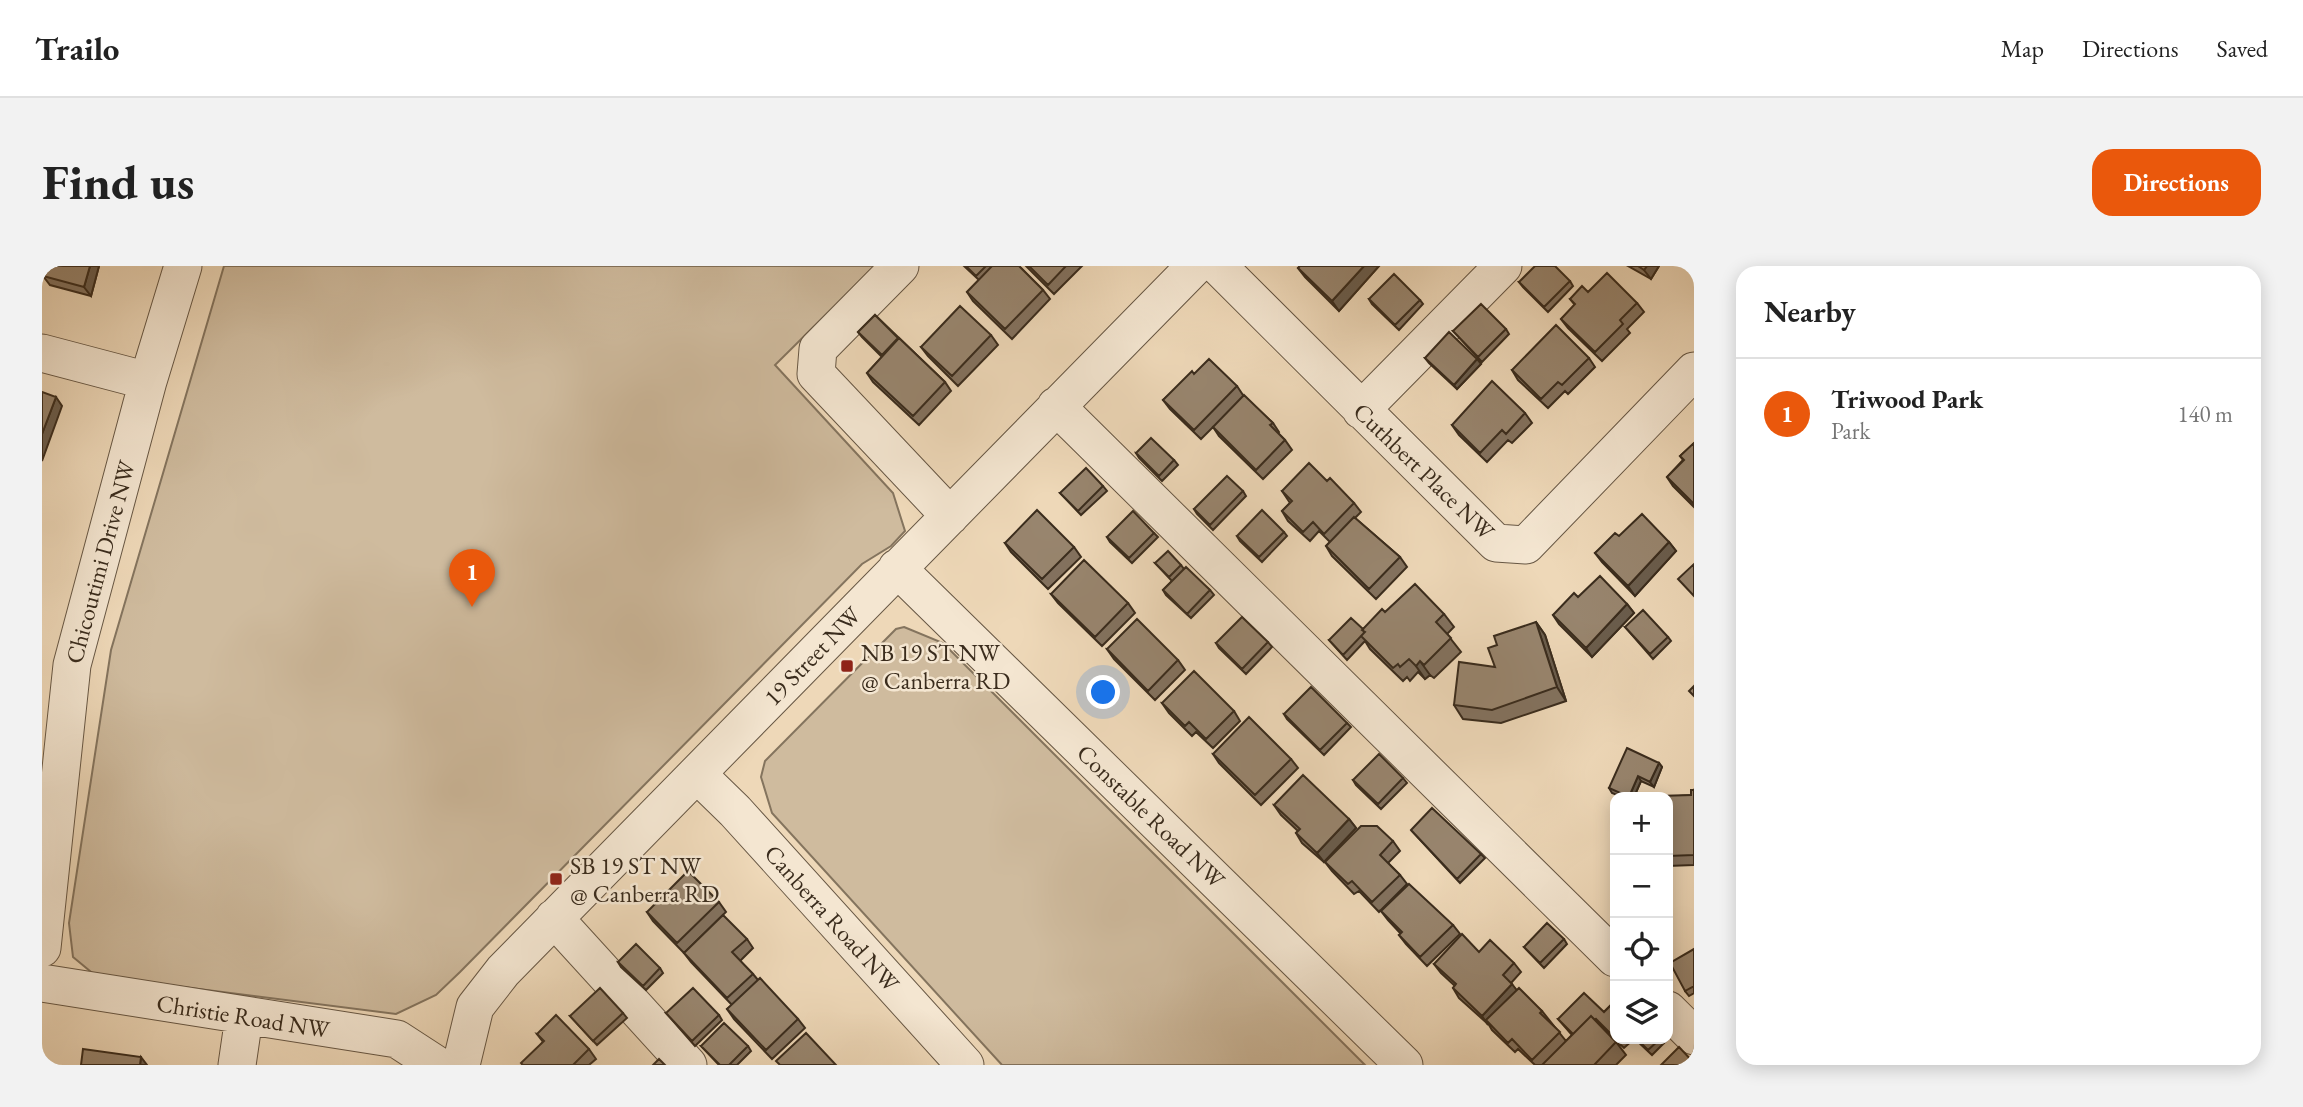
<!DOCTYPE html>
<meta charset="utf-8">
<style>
:root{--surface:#fff;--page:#f2f2f2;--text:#222;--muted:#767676;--line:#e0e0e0;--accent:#ea580c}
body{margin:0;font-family:"EB Garamond",serif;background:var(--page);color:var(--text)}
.controls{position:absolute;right:21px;bottom:21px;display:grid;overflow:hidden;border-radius:14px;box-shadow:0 4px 18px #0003}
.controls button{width:63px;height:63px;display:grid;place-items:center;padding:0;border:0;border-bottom:2px solid var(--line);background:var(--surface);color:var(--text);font:35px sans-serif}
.you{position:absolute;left:1062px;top:427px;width:24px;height:24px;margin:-18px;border:5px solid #fff;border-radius:50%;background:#1a73e8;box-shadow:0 0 0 10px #1a73e833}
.badge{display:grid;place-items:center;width:46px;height:46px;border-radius:50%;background:var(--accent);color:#fff;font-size:23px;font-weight:700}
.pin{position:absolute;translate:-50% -58px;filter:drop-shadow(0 2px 4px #0008)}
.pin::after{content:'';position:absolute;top:37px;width:24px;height:21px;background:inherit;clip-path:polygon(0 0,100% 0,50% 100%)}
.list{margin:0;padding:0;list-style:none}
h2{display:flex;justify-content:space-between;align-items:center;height:91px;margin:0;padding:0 28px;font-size:30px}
h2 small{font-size:23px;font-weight:400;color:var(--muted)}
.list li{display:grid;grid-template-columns:46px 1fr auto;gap:21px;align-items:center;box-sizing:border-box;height:112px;padding:0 28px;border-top:2px solid var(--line)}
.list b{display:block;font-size:26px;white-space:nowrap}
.list p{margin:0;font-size:23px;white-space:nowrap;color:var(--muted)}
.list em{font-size:23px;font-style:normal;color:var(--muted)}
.icon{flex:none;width:38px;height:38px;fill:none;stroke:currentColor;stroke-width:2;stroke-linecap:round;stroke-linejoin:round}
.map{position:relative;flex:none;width:1652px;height:799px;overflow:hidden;border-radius:21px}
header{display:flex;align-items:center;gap:42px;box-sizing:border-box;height:98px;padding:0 35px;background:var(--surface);border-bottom:2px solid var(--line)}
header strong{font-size:33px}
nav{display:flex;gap:38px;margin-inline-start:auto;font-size:24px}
.intro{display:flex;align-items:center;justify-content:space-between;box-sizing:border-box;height:168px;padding:0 42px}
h1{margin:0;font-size:49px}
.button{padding:18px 32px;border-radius:21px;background:var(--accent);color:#fff;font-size:24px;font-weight:700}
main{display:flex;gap:42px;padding:0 42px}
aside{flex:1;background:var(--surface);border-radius:21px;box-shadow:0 4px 18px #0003}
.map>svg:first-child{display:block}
</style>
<header>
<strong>Trailo</strong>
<nav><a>Map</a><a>Directions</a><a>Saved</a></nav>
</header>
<div class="intro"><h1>Find us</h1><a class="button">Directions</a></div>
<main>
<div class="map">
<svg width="1652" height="799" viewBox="0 0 1652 799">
<rect width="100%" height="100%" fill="#eed8b8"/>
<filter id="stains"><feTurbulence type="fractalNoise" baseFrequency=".00286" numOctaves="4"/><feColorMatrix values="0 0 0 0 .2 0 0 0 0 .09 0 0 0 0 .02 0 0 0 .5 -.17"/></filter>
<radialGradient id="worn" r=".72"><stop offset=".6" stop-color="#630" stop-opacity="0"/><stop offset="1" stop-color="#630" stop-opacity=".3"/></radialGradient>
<path fill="#cfbb9e" stroke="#84745e" stroke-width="2" d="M182,0H833L733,99L851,227L863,265L849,280L820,298L418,706L394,729L354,748L54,710L31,691L27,657L69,384Z
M862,361L901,377L1323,799H960L730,547L719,511L723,495L854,363Z"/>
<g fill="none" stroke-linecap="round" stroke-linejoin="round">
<g stroke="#675744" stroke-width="39">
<path id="minor" d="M858,0L776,83L774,108L908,250
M1176,0L1454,277L1484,279L1652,105
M0,87L106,115
M1014,140L1573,692
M1319,144L1461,0
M855,302L1362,799
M655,508L693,545L923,799
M512,652L646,799
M0,682L30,399L106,115L141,0
M0,717L355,773L395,799
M1626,744L1652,770
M195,799L202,751
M419,799L433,741L461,705L1153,0"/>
</g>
<use href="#minor" stroke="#f4e6d1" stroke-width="37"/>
</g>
<path fill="#83725f" stroke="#3a2c1d" stroke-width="2" d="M4,0H57L49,30L8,19L1,10Z
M922,0H977L1001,24L1008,33L970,73L931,35L925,26L937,14Z
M984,0H1040L1012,28Z
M1258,0H1337L1297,45L1263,11L1256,2Z
M1586,0H1617L1609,13Z
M1528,15L1531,20L1506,46L1481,21L1477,16Z
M1546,26L1595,37L1602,46L1585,63L1588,67L1560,95L1526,62L1519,53L1533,39L1528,33Z
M1327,33L1378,34L1381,38L1357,64L1330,38Z
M833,49L903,116L909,125L877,159L831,116L825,107L840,91L820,71L816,66Z
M1464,63L1467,68L1440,96L1411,65Z
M949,69L956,79L916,120L886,90L879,81Z
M1383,92L1435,93L1439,98L1415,123L1387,97Z
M1547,92L1553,101L1526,128L1523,125L1506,142L1476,114L1470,104Z
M1152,108L1195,120L1201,129L1231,157L1237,166L1236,167L1243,174L1250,184L1221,213L1177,170L1171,161L1159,173L1128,143L1121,134Z
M1483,147L1490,157L1470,177L1466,174L1445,196L1417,169L1410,159Z
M1652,177V241L1631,220L1625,211L1641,194L1638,190Z
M1094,187L1132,194L1136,199L1120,215L1097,192Z
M1285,215L1312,237L1319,246L1313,252L1358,291L1365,301L1334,333L1290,290L1284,280L1288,276L1277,265L1268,275L1246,255L1240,245L1248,237L1240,225Z
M1061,220L1065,225L1039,249L1018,227Z
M1201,225L1204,230L1171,264L1155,248L1152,243Z
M1242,266L1245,270L1220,296L1198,275L1195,270Z
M1112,267L1116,271L1090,297L1068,276L1065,271Z
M1577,270L1627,276L1634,285L1593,330L1560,296L1553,287Z
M963,277L1032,281L1039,291L1006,323L969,286Z
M1113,297L1139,299L1142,303L1168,324L1172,329L1149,352L1124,329L1121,324L1130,315Z
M1009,328L1086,337L1093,347L1060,380L1016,337Z
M1536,331L1585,338L1592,347L1550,391L1517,358L1511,349Z
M1343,346L1402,348L1412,361L1405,368L1419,386L1392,412L1388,409L1383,413L1376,406L1368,415L1365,411L1361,415L1328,383L1323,375L1305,394L1287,374L1321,363Z
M1494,356L1503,369L1524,435L1459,457L1421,453L1412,439L1453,401L1455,379Z
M1583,361L1626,371L1629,375L1611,393Z
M1226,376L1230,381L1204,408L1177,382L1174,377Z
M1065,383L1136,394L1143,404L1113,434L1072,393Z
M1120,437L1192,445L1198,455L1171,482L1154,466L1150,470L1127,447Z
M1242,448L1305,457L1309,461L1282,489L1245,453Z
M1171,488L1249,493L1256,502L1219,539L1177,497Z
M1617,497L1620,501L1612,521L1599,515L1592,531H1580L1570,527L1567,522Z
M1361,512L1365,517L1339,543L1314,519L1311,514Z
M1652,524V599L1626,600V531L1649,529Z
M1232,539L1307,553L1314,562L1282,596L1260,577L1254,567L1256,565L1239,549Z
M1369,564L1439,588L1443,592L1418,617Z
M1351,575L1358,585L1346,597L1358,609L1365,618L1337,646L1317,625L1312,628L1290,605L1283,596Z
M677,636L684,646L642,687L611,655L605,646Z
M1339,645L1411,659L1418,668L1385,700L1364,678L1357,669L1359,668L1346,654Z
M705,673L711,682L698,695L711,708L716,714L756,753L763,762L730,793L692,753L685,743L690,739L649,696L642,687Z
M1522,673L1525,678L1502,702L1482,681Z
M1652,683V727L1647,730L1643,725Z
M1437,686L1472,697L1479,706L1469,717L1474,724L1500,745L1524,775L1530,769L1516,753L1562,746L1573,735V773H1592L1582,782L1557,758V759L1574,776L1584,789L1574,799H1493L1476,783L1473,786L1450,764L1447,759L1417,732L1411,722L1413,720L1399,707L1392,698Z
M576,696L618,702L621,707L604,724L579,701Z
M581,747L585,752L555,779L528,750Z
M624,747L677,749L680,754L653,780Z
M495,768L547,783L554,793L547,799H480L501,776Z
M1626,772V773L1610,789L1593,773Z
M659,780H706L709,785L695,799H677Z"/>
<path fill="#6a5d4d" stroke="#3a2c1d" stroke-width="2" d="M48,0H57L49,30L42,21Z
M1322,0H1337L1297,45L1290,35Z
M1605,0H1617L1609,13L1602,4Z
M1435,93L1439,98L1415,123L1412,119Z
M14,131L20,140L0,195V168Z
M1627,276L1634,285L1593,330L1586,320Z
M1585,338L1592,347L1550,391L1544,382Z
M1494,356L1503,369L1524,435L1515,421Z
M1378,395L1388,409L1383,413L1374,400Z
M1617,497L1620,501L1612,521L1608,516Z
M1596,510L1599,515L1592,531H1587Z
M1307,553L1314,562L1282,596L1275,587Z
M1470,718L1477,727L1444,754L1446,759L1440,750Z
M99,791L105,799H98Z"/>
<path fill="#98856e" stroke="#3a2c1d" stroke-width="2" d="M4,0H48L42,21L1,10Z
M924,0H944L934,10Z
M950,0H977L1001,24L963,63L925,26Z
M987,0H1024L1006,19Z
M1258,0H1322L1290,35L1256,2Z
M1493,0H1513L1528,15L1502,41L1477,16Z
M1596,0H1605L1602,4Z
M1565,7L1595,37L1578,54L1581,58L1553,86L1519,53L1533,38L1528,33L1540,20L1546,26Z
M1352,8L1378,34L1353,59L1327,33Z
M1439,38L1464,63L1436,91L1411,65Z
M918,40L949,69L910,110L879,81Z
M833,49L856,72L840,89L816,66Z
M1514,59L1547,92L1520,119L1516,116L1499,133L1470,104Z
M1407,66L1435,93L1412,119L1383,92Z
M857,72L903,116L871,150L825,107Z
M1167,93L1195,120L1152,164L1121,134L1150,105L1152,108Z
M1450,115L1483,147L1464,168L1460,164L1438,187L1410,159Z
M0,126L14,131L0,168Z
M1202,129L1231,157L1228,159L1243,174L1214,204L1171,161Z
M1109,172L1132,194L1117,210L1094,187Z
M1652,177V238L1625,211L1642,194L1638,190Z
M1267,197L1285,215L1288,212L1312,237L1282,268L1271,256L1261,266L1240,245L1250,235L1240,225Z
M1044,202L1061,220L1036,245L1018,227Z
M1185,210L1201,225L1168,259L1152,243Z
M995,244L1032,281L1000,313L963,277Z
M1220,244L1242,266L1217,291L1195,270Z
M1091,245L1112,267L1087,292L1065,271Z
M1600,248L1627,276L1586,320L1553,287L1573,267L1577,270Z
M1312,251L1358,291L1327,323L1284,280Z
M1126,285L1139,299L1127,311L1113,297Z
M1042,294L1086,337L1053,371L1009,328Z
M1652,298V330L1636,313Z
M1144,301L1168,324L1145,348L1121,324Z
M1558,310L1585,338L1544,382L1511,349L1532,327L1536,331Z
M1373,318L1402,348L1394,356L1409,372L1382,399L1378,395L1374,400L1367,393L1358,401L1356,398L1351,402L1319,370L1323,366L1320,364L1340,343L1343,346Z
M1601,344L1626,371L1608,388L1583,361Z
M1200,351L1226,376L1200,403L1174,377Z
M1309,352L1321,363L1322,367L1301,389L1287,374Z
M1095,353L1136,394L1106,425L1065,383Z
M1494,356L1515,421L1450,444L1412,439L1417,396L1453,401L1446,382L1455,379L1452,370Z
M1152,405L1192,445L1164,473L1147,456L1143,460L1120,437Z
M1652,420V430L1647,425Z
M1269,421L1305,457L1278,484L1242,448Z
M1207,451L1249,493L1213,529L1171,488Z
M1585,482L1617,497L1608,516L1596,510L1587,531L1567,522Z
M1337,488L1361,512L1336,538L1311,514Z
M1261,509L1307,553L1275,587L1254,567L1258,563L1232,539Z
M1649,524H1652V589L1626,590V531H1616V530L1649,529Z
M1390,542L1439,588L1415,613L1369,564Z
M1319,560H1335L1351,575L1338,589L1358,609L1330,636L1310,615L1306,618L1283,596Z
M646,605L677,636L635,677L605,646Z
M1367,618L1411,659L1378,691L1357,669L1360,666L1339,645Z
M681,649L705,673L690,686L711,708L685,732L642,687Z
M1505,657L1522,673L1498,697L1482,681Z
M1420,668L1437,686L1448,674L1472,697L1461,709L1470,718L1440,750L1411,722L1414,718L1392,698Z
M594,678L618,702L601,720L576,696Z
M1652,683V720L1643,725L1628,697Z
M718,712L756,753L724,784L685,743Z
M558,722L581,747L551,775L528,750Z
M651,722L677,749L650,775L624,747Z
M1477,722L1500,745L1498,747L1518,766L1490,794L1470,773L1466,777L1444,754Z
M1542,727L1562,746L1573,735V772L1554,753L1553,754L1549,750L1531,768L1516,753Z
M514,749L547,783L531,799H481L479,797L502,775L495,768Z
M1549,750L1574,776L1553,798L1554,799H1500Z
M682,757L706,780L687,799H678L659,780Z
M764,767L794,799H738L734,795Z
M1574,773H1584L1579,777Z
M1595,773H1618L1606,784Z
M1637,781L1652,797V799H1619Z
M41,783L99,791L98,799H39Z
M617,793L623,799H611Z"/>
<g fill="#8f2418" stroke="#f4e6d1" stroke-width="2.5">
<rect x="798" y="393" width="14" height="14" rx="3.5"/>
<rect x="507" y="606" width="14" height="14" rx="3.5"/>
</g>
<g text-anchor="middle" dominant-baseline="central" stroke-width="5" stroke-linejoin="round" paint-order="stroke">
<g font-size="24" fill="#3a2c1d" stroke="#f4e6d1">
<text transform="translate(1382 205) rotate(44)">Cuthbert Place NW</text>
<text transform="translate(58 296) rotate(-75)">Chicoutimi Drive NW</text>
<text transform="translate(770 390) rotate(-46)">19 Street NW</text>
<text transform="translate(1109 550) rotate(44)">Constable Road NW</text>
<text transform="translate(790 652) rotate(48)">Canberra Road NW</text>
<text transform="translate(201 750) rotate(9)">Christie Road NW</text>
</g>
<g font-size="24" fill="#3a2c1d" stroke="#f4e6d1" text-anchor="start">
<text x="819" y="386">NB 19 ST NW<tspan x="819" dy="28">@ Canberra RD</tspan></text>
<text x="528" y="599">SB 19 ST NW<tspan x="528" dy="28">@ Canberra RD</tspan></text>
</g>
</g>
<rect width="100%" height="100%" filter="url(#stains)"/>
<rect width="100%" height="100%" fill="url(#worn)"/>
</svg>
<div class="controls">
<button>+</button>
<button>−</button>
<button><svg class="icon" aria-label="locate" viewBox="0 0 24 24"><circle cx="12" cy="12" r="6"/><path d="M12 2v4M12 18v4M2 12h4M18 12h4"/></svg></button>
<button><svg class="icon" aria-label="layers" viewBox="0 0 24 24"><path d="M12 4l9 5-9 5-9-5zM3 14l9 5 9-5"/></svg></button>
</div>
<div class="you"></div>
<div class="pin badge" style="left:430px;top:341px">1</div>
</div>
<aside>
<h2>Nearby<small></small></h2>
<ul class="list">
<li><span class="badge">1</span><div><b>Triwood Park</b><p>Park</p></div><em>140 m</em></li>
</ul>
</aside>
</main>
